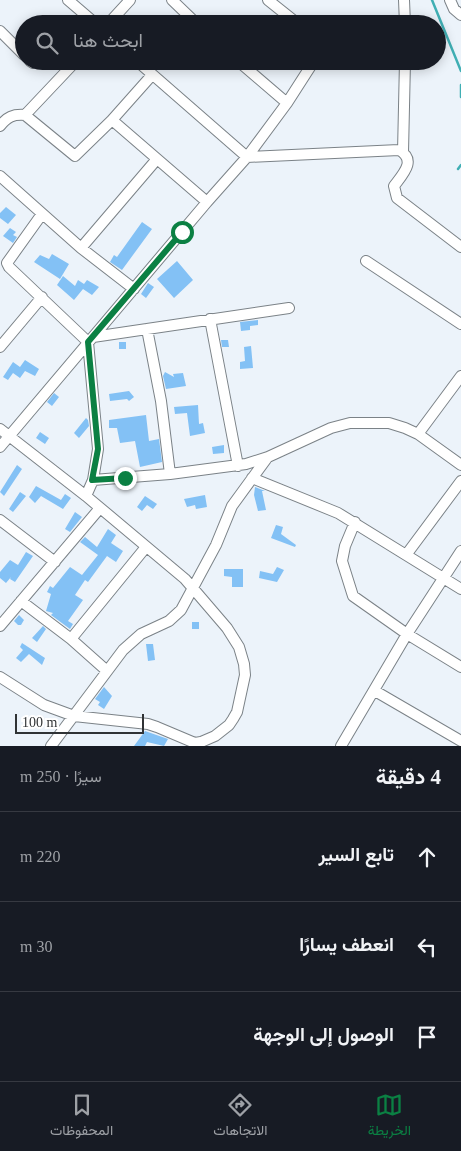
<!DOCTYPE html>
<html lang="ar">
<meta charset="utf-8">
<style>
:root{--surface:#171b24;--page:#242831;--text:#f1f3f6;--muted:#9ea1a6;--line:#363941;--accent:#0b8043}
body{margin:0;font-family:"Times New Roman",Vazirmatn,serif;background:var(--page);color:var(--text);direction:rtl}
.scale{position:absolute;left:15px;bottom:12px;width:129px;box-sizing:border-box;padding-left:5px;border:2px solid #303335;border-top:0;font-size:14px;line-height:18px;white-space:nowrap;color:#303335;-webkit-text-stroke:4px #fff;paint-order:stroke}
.stop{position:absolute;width:15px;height:15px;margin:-11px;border:4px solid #0b8043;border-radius:50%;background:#fff}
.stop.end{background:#0b8043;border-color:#fff;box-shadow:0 1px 5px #0008}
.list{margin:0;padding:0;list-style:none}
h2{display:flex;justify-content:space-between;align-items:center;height:65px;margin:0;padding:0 20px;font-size:21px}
h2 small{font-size:16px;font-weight:400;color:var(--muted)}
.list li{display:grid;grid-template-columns:32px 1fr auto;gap:15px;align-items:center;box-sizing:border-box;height:90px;padding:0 20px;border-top:1px solid var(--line)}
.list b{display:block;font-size:19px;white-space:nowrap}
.list em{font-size:16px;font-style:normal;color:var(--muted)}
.icon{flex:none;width:28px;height:28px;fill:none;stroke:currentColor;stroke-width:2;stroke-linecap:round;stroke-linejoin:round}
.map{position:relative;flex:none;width:461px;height:746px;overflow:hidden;direction:ltr}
.search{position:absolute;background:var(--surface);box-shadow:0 2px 12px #0003;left:15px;right:15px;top:15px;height:55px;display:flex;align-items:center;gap:12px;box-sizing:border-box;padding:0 18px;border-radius:28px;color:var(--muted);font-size:19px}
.sheet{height:335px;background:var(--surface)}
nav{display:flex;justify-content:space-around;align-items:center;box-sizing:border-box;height:70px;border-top:1px solid var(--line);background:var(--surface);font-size:14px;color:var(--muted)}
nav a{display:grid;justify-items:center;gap:2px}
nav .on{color:var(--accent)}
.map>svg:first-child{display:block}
</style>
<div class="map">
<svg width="461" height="746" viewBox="0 0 461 746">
<rect width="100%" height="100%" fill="#ecf3fa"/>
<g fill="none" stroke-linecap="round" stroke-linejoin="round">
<path stroke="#40afb4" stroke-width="2.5" d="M432,0L461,71
M461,85V97
M458,169L461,165"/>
</g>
<path fill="#83c1f5" d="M6,207L16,215L8,224L0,218V213Z
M142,222L152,229L122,270L110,262L114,255L117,257Z
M10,228L16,232L13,235L17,237L13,243L3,236Z
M52,254L69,264L60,279L34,262L40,255L49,259Z
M177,261L193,280L174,298L157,279Z
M63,276L75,286L78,280L84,284L87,280L99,287L92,295L83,289L74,300L57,285Z
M148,283L154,287L146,298L141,294Z
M258,320V325L250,326V330L241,331L240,322Z
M221,340H228L229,347H222Z
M119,342H126V349H119Z
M251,346L253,368L240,369V362L245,361L244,347Z
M25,360L39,369L35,376L25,371L20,378L13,373L8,380L3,377L13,362L20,367Z
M165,372L174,377L173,374L183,373L186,386L166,389L163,376Z
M129,391L134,397L129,401L127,399L110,401L109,394Z
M54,393L59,397L52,406L47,402Z
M198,405L199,424L203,423L205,433L190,436L187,413L175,414L174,407Z
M146,415L149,441L159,439L162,462L140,467L135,441L120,443L117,428H109V420Z
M86,418L88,420L89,426L79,438L74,433Z
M40,432L49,438L45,444L36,438Z
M224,445V453L213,454L212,447Z
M17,465L22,469L4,496L0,492Z
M36,486L61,500L65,494L71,498L63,509L41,496L35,503L29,497Z
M255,487L265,491H262L266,510L258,511L254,495Z
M20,492L26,496L13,512L9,509Z
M205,495L207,507L196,509L195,505L187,507L184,499Z
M145,496L157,504L153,509L147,505L142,511L137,507Z
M75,512L82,517L70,532L65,529Z
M276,525L283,527L281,534L296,545L295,547L271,538Z
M108,529L116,535L111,543L123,551L116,562L107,556L88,582L85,580L75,595L83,600L68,621L73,624L70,629L51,615L53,613L46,611L51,594L47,592L50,586L53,588L70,567L82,575L98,555L80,542L85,537L97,547Z
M26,552L33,556L15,582L10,579L11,577L6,583L0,578V572L10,560L18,565Z
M277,567L284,570L277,582L259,578L260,571L273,574Z
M224,569H243V587H232V577L224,576Z
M19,615L24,620L21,625H18L14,621Z
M192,622H199V629H192Z
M43,626L46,629L37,642L32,638Z
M22,643L45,658L42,665L29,654L21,662L16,658L23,650L20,647Z
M146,644H153L155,660L148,661Z
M104,687L112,696L104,709L98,705L100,702L95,699Z
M145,731L168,739L164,746L147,742L145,746H134Z"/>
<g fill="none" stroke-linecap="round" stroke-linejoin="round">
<g stroke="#7b8287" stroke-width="12">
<path id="minor" d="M68,0L96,24
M172,0L197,24
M268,0L298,24
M404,0L405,24
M450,0L454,9L461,15
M108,24L130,0
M0,31L24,55
M30,61L33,63L37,61
M137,61L247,157L399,150C417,160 403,174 394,186L397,198L461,247
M238,61L287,103
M25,115L75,156L112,120L152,75
M112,120L207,202
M0,126C7,117 13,114 25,115L76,61
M403,152L405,61
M0,176L81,248L134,289
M42,214L7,263L9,267L88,342L98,449L93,480L86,496
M81,248L157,159
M366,261L461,324
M210,319L238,466
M147,329L161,401L170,474
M93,337L289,308
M0,347L42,297
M0,429L86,496L185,579L227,628L239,647L244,664L245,675L237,712L233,719L229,725L215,736L201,742L195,743L157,727L148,724L74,716L44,705L0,677
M418,434L461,376
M0,447L207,202L247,157L287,103L314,61
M252,478L338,513L461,589
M93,480L170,474L246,464L268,457L331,428L350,423H389L405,428L418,434L461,465
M0,520L55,562
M355,522L345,546L342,561L353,596L407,634L461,667
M406,555L461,481
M21,601L71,639L146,547
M0,626L100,508
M71,639L107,671
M375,691L461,741
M51,746L123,650L141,634L169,621L181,610L216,545L232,506L267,458
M341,746L407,634L461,551"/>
</g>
<use href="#minor" stroke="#fff" stroke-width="10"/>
</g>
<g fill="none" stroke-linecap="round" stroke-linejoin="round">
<path stroke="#0b8043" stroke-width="6" d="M125,478L92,480L98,449L88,342L182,232"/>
</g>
</svg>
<div class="scale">100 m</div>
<div class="stop" style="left:182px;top:232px"></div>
<div class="stop end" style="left:125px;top:478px"></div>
<div class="search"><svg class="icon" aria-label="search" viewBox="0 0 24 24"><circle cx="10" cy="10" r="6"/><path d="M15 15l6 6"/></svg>ابحث هنا</div>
</div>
<section class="sheet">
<h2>4 دقيقة<small>سيرًا · 250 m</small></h2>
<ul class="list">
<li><svg class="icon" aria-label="ahead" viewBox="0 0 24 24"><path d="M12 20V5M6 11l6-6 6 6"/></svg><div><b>تابع السير</b></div><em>220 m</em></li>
<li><svg class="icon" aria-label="left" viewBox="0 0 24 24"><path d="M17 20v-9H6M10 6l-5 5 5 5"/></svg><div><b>انعطف يسارًا</b></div><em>30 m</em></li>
<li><svg class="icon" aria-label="arrive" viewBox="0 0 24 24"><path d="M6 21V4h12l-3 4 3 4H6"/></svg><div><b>الوصول إلى الوجهة</b></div></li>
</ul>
</section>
<nav>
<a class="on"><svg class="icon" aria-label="map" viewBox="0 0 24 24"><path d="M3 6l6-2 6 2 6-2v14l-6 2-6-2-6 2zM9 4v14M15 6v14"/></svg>الخريطة</a>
<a><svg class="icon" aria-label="directions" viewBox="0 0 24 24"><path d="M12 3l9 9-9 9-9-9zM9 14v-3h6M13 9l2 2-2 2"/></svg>الاتجاهات</a>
<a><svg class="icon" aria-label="saved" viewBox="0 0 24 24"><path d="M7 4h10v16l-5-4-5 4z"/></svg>المحفوظات</a>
</nav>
